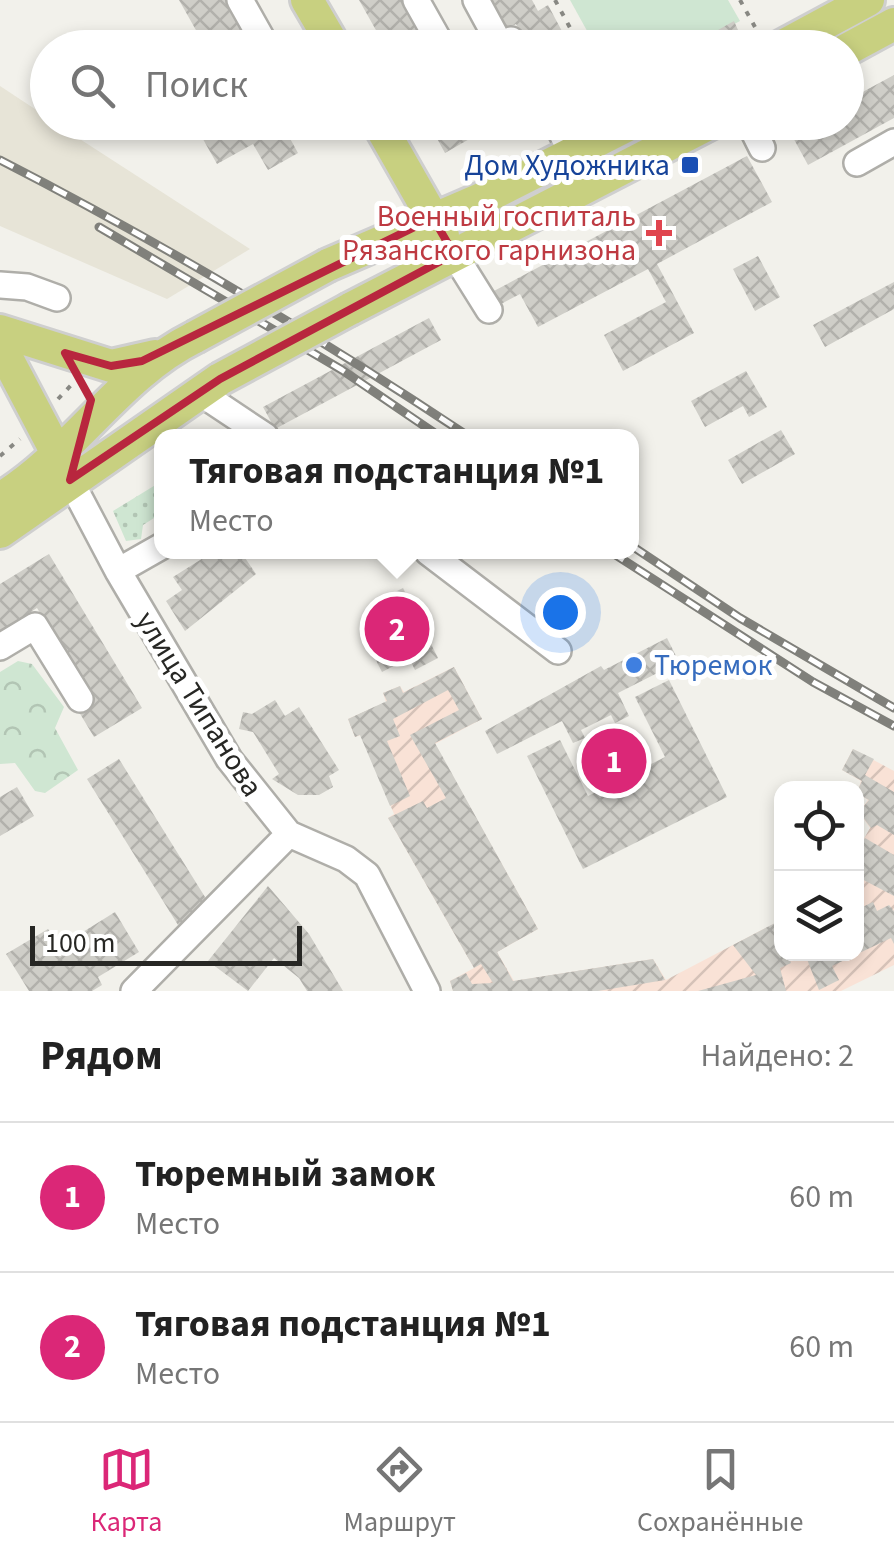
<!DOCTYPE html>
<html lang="ru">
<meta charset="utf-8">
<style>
:root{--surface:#fff;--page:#f2f2f2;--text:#222;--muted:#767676;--line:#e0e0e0;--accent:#db2777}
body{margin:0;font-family:"Source Sans 3",sans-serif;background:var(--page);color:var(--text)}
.controls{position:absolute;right:30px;bottom:30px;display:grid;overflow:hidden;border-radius:20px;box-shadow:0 5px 15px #0003}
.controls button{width:90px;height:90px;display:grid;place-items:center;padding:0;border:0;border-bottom:2px solid var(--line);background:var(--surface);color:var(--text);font:50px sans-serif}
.scale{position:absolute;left:30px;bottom:25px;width:272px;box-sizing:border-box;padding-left:10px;border:5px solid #272724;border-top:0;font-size:28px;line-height:35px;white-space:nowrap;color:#272724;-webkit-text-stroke:8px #fff;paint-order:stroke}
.you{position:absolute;left:560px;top:612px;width:35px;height:35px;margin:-25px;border:8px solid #fff;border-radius:50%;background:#1a73e8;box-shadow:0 0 0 15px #1a73e833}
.badge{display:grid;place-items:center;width:65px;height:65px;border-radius:50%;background:var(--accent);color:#fff;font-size:32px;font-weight:700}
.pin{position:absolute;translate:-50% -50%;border:5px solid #fff;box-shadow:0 2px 10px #0006}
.popup{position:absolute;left:154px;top:429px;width:485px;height:130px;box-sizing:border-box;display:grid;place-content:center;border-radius:20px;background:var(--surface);filter:drop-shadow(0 2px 8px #0005);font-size:32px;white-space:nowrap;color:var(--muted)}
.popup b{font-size:38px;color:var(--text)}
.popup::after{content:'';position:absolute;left:50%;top:100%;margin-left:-20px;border:20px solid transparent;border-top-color:var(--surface)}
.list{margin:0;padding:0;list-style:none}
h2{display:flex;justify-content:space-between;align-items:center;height:130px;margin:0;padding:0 40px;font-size:42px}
h2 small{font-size:32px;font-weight:400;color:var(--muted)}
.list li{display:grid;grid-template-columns:65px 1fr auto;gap:30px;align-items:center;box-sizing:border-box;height:150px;padding:0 40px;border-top:2px solid var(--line)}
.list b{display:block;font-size:38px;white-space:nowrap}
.list p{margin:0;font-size:32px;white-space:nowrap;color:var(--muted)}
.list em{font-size:32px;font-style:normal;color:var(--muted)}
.icon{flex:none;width:55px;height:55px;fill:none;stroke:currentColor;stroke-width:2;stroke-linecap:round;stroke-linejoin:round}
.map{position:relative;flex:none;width:894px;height:991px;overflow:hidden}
.search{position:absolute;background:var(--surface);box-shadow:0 5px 15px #0003;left:30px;right:30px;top:30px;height:110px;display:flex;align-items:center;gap:25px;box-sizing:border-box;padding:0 35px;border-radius:55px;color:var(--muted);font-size:38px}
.sheet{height:430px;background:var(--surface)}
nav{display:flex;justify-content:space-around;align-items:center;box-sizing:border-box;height:140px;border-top:2px solid var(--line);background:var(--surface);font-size:28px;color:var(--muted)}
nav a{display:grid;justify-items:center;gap:5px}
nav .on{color:var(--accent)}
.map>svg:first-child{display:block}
</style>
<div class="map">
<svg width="894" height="991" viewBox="0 0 894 991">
<defs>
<pattern id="industrial-furrows" width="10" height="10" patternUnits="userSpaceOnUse" patternTransform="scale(2.5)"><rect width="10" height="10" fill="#f9e2d6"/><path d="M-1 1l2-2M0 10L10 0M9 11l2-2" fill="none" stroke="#d5c2b8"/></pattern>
<pattern id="grass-dots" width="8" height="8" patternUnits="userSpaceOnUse" patternTransform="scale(2.5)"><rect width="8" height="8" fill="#cfe6d2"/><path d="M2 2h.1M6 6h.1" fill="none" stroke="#b2c5b4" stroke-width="1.8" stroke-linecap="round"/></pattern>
<pattern id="forest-crowns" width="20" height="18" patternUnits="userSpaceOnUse" patternTransform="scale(2.5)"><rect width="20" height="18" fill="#cfe6d2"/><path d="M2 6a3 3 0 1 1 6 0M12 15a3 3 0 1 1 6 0" fill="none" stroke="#b2c5b4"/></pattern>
<pattern id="building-cross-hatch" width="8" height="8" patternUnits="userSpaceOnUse" patternTransform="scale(2.5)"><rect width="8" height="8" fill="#cfcec8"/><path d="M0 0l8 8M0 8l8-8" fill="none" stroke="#b2b1ac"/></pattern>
</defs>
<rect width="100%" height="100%" fill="#f2f1eb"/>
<path fill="#e7e4d7" d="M0,86L47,117L48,122L55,123L250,249L167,299L0,226Z"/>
<path fill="url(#industrial-furrows)" d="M454,667L482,719L435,744L538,929L497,952L514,981L653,959L666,980L781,920L782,954H856L857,851L870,828L859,812L868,800L857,793L861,781L842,770L853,749L894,771V965L841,991H453L450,981L474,968L388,818L394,814L361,735L355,737L348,719L386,702L383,693L400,686L404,692Z"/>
<path fill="url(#grass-dots)" d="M162,481V513L143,525L141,539L126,541L113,511Z"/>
<path fill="url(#forest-crowns)" d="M18,661L32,664L64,707L55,728L78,770L45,793L35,791L15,763L0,764V672Z"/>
<path fill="#cfe6d2" d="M570,0H728L740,21L691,47H596Z"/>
<path fill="url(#building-cross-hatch)" d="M179,0H228L255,48H206Z
M359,0H403L429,48H386Z
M489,0H532L538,11L548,5L571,48H529L516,24L505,30Z
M734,21L738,30L729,35L731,38L715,47L713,44L698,48L695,43Z
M894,75V118L808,165L790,132L806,122H846V101Z
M209,122H296L298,127L287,133L298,153L268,170L253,144L217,164L199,132L211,126Z
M428,122H499L445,153Z
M747,156L772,202L657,264L694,333L623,371L604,335L666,302L648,269L538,327L520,294L499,305L492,292Z
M758,256L780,297L755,311L733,269Z
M894,282V309L825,347L813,325Z
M429,318L441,340L275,429L263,407Z
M746,371L767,407L749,417L743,406L705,427L691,401Z
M781,430L795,454L742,484L728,460Z
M206,552H241L256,574L185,631L166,601L182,590L173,577L208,555Z
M49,554L142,708L94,737L76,707L92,698L37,608L0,631V584Z
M403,588L438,658L415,670L409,658L382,672L362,633L379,624L369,605Z
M667,638L679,662L618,693L629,716L615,723L611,715L581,730L585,738L573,743L562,721L497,754L485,731L601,666L604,670Z
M454,667L482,719L435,743L538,929L497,952L513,981L653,959L665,980L598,991H453L450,981L466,973L472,984L493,983L481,964L474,968L388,818L423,801L427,808L446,798L410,735L459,710L448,690L393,719L400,736L387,741L410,796L390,806L360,735L355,737L348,719L387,701L383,693L400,686L403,693Z
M669,680L727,797L583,869L527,756L560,740L588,796L665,757L635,697Z
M275,700L285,716L299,707L339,770L329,776L333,787L319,795H298L272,779L279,774L253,732L239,729L243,712L252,714Z
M853,749L874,759L865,775L894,792V835L877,825L871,828L859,812L869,800L856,793L862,781L842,770Z
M119,759L210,905L178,925L87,779Z
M17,787L34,816L0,836V797Z
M865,838L894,855V896L856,876V851Z
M268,886L309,934L343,991H307L299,978L274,958L248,991L208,961Z
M873,902L877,911L889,905L894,911V944L891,938L832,966L839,980L819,990L805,954H856V910Z
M115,912L139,952L98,977L102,985L92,991H29L6,954L48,929L59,947Z
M775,923L782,954H787L791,963L780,968L786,991H698L756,975L733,945Z"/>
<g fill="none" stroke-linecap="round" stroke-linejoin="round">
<g stroke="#afaea9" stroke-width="30">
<path id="minor" d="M240,0L267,48
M416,0L443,48
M476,0L501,46L511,40L515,48
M556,122L572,153
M749,122L762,148
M857,163L894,142
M454,254L489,310
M0,285L27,287L57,298
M199,392L265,436
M70,480L118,571L229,759L289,834L346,859L367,875L427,991
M428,552L558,651
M118,571L162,546
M0,647L35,626L80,699
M134,991L289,834"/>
</g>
<g stroke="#cfcfcf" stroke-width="38">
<path id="major" d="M307,0L335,48
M779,48L868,0
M846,50L894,24
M378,122L443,236
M328,265L486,197L634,122
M350,309L712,122
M0,331L111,366L155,356
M0,345L68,474
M0,499C73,455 118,375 195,337
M0,532L220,379"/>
</g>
<path stroke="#888883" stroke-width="4" stroke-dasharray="5 8" stroke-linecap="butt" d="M555,0L581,48
M740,0L755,27
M58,399L75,381
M0,456L20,439"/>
<use href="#minor" stroke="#fff" stroke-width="25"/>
<use href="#major" stroke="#c8d080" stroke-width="32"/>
<g stroke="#80807b" stroke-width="9">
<path id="rail" d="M0,160C162,243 316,335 468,436
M99,227L342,370L439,436
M632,546L740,618L894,708
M611,552L813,682L894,726"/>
</g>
<use href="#rail" stroke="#fff" stroke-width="5" stroke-dasharray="15" stroke-linecap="butt"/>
<g stroke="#cfcfcf" stroke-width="38" stroke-linecap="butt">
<path id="major-bridge" d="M195,337L328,265
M220,379L350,309"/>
</g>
<use href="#major-bridge" stroke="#c8d080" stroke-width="32"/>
</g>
<path fill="none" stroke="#b8263e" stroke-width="8" stroke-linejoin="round" d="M433,218L454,254L220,379L70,480L91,400L65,353L111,366L142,361Z"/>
<rect fill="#1a4fb4" stroke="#fff" stroke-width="4" x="680" y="155" width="20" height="20" rx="5"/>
<path fill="#e0444e" stroke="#fff" stroke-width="4" d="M654 218h10v10h10v10h-10v10h-10v-10h-10v-10h10z"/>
<circle fill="#3f7fe0" stroke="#fff" stroke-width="4" cx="634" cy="665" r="10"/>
<g text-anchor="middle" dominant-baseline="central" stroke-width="10" stroke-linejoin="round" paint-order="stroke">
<g font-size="30" fill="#164399" stroke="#fff" text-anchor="end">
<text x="670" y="165">Дом Художника</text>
</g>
<g font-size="30" fill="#be3a42" stroke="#fff" text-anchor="end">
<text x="636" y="216">Военный госпиталь<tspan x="636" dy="34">Рязанского гарнизона</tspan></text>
</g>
<g font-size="30" fill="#366cbe" stroke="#fff" text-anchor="start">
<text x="654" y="665">Тюремок</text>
</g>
<g font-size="30" fill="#272724" stroke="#fff">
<text transform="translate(199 704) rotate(58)">улица Типанова</text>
</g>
</g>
</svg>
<div class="controls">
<button><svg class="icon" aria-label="locate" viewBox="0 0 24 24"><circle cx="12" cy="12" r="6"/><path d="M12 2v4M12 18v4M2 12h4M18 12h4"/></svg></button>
<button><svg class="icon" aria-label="layers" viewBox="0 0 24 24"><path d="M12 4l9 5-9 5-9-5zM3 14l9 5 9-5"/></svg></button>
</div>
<div class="scale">100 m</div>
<div class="you"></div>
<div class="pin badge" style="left:614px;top:761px">1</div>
<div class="pin badge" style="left:397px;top:629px">2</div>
<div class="popup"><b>Тяговая подстанция №1</b>Место</div>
<div class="search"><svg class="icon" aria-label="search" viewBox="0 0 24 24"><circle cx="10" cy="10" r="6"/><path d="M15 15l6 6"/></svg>Поиск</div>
</div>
<section class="sheet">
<h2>Рядом<small>Найдено: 2</small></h2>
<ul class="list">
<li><span class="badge">1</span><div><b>Тюремный замок</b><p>Место</p></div><em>60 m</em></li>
<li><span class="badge">2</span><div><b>Тяговая подстанция №1</b><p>Место</p></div><em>60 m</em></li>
</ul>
</section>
<nav>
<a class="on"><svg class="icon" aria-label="map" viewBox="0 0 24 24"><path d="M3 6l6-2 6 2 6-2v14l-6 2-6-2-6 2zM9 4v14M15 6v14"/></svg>Карта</a>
<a><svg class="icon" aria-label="directions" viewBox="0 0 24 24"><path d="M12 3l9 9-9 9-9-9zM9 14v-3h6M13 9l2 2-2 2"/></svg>Маршрут</a>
<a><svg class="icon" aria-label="saved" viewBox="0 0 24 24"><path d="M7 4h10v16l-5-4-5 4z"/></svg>Сохранённые</a>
</nav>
